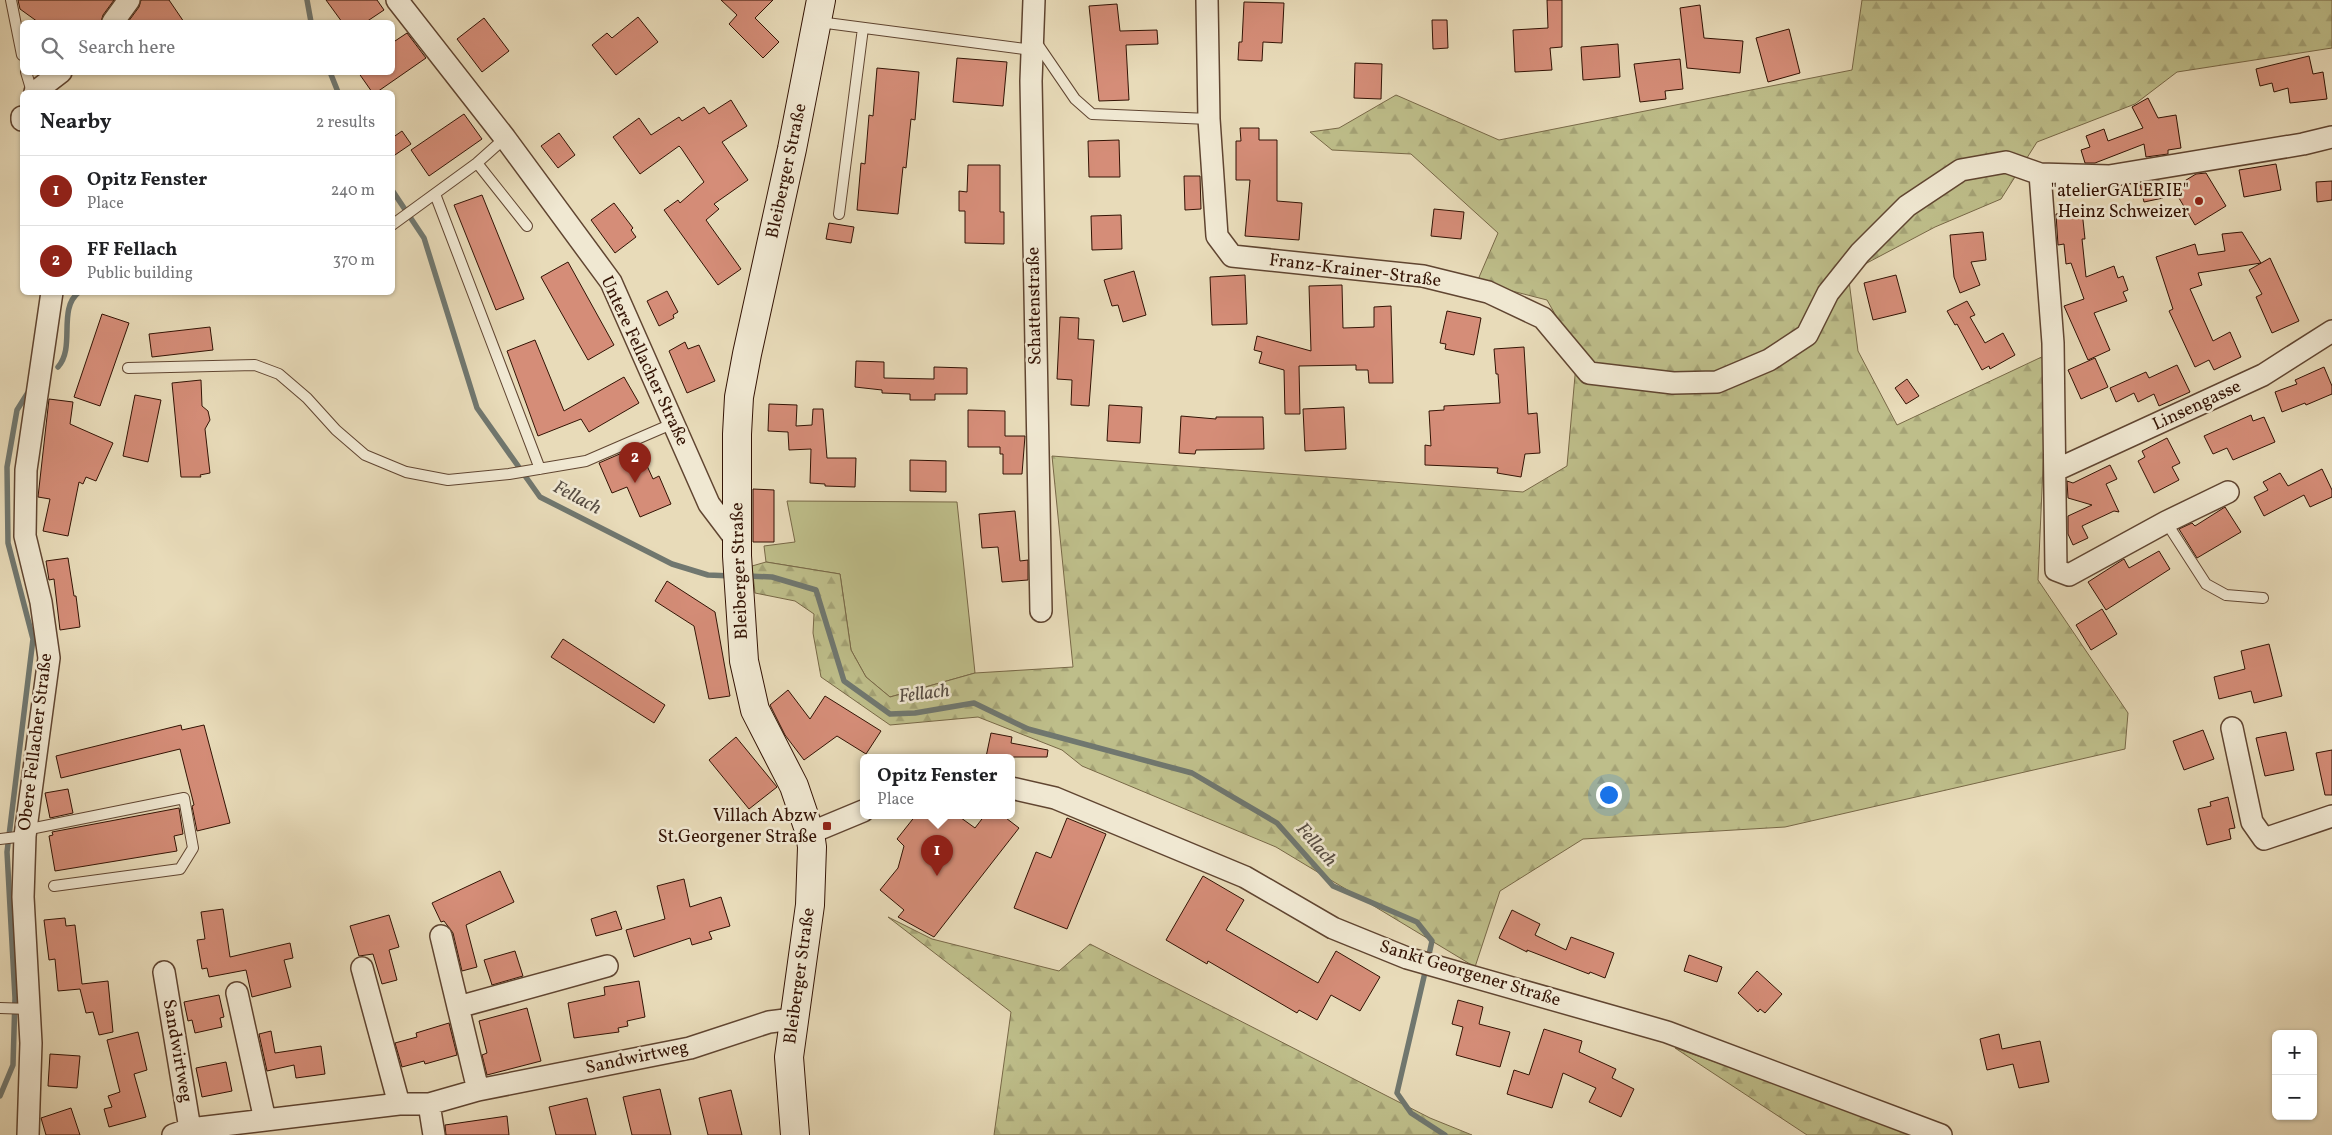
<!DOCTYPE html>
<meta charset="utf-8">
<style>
:root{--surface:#fff;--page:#f6f6f6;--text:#202124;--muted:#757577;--line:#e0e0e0;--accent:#8f2418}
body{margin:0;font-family:Vollkorn,serif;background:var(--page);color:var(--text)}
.controls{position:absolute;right:15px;bottom:15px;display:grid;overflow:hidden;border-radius:8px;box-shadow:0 1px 4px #0004}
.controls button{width:45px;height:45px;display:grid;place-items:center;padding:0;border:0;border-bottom:1px solid var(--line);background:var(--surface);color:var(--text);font:25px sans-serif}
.you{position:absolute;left:1608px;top:794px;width:18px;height:18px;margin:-12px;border:4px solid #fff;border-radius:50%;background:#1a73e8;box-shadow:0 0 0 8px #1a73e833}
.badge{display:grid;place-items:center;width:32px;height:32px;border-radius:50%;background:var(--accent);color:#fff;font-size:16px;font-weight:700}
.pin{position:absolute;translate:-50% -41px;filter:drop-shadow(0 1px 2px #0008)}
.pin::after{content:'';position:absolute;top:26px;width:18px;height:15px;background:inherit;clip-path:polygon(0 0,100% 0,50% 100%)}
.popup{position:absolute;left:860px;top:754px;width:155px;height:65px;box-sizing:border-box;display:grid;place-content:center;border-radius:8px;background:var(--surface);filter:drop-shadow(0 1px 4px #0005);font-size:16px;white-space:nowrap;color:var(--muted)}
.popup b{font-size:19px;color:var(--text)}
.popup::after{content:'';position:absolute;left:50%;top:100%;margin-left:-10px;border:10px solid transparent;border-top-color:var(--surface)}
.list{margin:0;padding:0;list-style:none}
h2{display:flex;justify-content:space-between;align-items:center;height:65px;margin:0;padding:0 20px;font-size:21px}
h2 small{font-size:16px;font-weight:400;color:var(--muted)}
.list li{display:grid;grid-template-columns:32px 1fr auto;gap:15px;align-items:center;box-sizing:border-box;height:70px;padding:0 20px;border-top:1px solid var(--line)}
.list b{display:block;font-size:19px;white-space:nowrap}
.list p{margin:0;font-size:16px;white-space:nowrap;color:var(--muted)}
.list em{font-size:16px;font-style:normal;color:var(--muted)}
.icon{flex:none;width:28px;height:28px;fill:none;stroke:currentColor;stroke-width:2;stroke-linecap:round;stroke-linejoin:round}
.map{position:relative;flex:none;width:2332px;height:1135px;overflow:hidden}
.search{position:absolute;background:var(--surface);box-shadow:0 1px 4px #0004;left:20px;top:20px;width:375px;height:55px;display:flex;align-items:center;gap:12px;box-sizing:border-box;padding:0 18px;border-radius:8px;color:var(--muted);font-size:19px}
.panel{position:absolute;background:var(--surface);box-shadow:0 1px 4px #0004;left:20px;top:90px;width:375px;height:205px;border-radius:8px}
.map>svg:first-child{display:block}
</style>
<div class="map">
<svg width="2332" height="1135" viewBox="0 0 2332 1135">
<defs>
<pattern id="forest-firs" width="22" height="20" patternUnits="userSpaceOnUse" patternTransform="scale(1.25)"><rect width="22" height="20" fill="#bebe8a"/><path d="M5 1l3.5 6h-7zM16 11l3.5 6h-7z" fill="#a4a275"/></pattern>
</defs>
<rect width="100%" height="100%" fill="#e8dbb9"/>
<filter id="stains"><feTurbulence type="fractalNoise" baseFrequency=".004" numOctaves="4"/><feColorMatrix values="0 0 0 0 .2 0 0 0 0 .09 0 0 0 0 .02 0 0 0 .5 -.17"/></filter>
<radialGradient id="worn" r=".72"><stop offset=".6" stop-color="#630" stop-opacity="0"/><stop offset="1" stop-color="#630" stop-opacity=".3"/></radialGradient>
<path fill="#bebe8a" stroke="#786847" d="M787,501L957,502L975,673L890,697L866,677L851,650L840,574L766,562L764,546L795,542Z"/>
<path fill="url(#forest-firs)" stroke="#786847" d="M1862,0H2332V48L2177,72L2135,104L2037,142L2001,199L1935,227L1848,273L1858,351L1897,425L2048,354L2038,580L2128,713L2125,749L1785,827L1583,839L1500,891L1475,967L1276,847L1082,766L1062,750L978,717L890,725L821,677L813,633L814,614L795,601L755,593L752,566L766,562L840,574L851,650L866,677L890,697L975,673L1073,667L1052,456L1523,492L1567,466L1577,353L1547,300L1477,282L1498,233L1411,154L1332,150L1310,132L1339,128L1396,95L1499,140L1852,70Z
M888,917L932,939L1059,971L1090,944L1430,1118L1472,1135H994L1011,1012Z
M1675,1048L1866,1114L1914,1135H1807Z"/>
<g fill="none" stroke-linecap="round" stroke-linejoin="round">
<path stroke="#70776f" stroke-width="5.5" d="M307,0L311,22
M330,72L338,92
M392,190L424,238L477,408L540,497L672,564L708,575L732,576
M58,367C76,347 57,309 79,292
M747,576L772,577L816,590L844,681L890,714L915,713L974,703L1028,729L1192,773L1277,823L1333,886L1417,922L1432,941L1428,959
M1426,968L1397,1093L1411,1113L1445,1135
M0,1096L13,1065L15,998L7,852L33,639L8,543L7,467L17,410L27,394"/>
</g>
<path fill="#d58d78" stroke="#331304" d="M18,0H114L103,15L101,22H38L20,9Z
M141,0H169L184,22H128L139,7Z
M326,0H377L384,10L366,22H342Z
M721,0H773L755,18L779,42L763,58L729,24L737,15Z
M1547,0H1562V47L1550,48L1552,70L1515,72L1513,30L1548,28Z
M1244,2L1284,3L1282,43L1263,42L1262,61L1238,60L1239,42H1242Z
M1117,4L1120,31L1157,30L1158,44L1126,45L1129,100L1099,101L1089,6Z
M1700,5L1704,38L1743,41L1740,73L1687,68L1680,8Z
M638,17L658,42L616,75L592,45L607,33L612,38Z
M484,18L509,51L482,72L457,39Z
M1432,20H1447L1448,48L1433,49Z
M1789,29L1800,73L1768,82L1756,38Z
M407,33L426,58L377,92H372L358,72H392V43Z
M1618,44L1620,77L1583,80L1581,47Z
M2309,56L2313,74L2323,72L2327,99L2290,103L2288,88L2274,92L2272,83L2260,86L2256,69Z
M957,58L1007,62L1003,106L953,102Z
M1680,59L1683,89L1665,91L1666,99L1640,102L1634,64Z
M1355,63L1382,64L1381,99L1354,98Z
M877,68L919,72L915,120L911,119L906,168L903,167L898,214L857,210L861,163L865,164L869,115L873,116Z
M2148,98L2158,118L2176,115L2181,148L2168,150V154L2146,157L2144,144L2095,163H2085L2081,150L2090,147L2086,136L2104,129L2108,141L2143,128L2132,107Z
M731,100L747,126L722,142L748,180L714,204L719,209L706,220L741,269L718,285L664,210L678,200L680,203L704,182L681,148L679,146L640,174L613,137L639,118L651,135L679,117L682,121L704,107L709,114Z
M464,114L482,139L429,176L411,150Z
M1240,128H1259V140H1277V201L1302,203L1299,240L1245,236L1250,180H1236V141H1241Z
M402,131L411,144L392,157V138Z
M559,133L575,155L558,168L541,146Z
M1119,140L1120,177H1089L1088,141Z
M2276,164L2281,190L2244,197L2239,170Z
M968,165H1000V212H1004V244L965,243V211H959V191L967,192Z
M2206,173L2226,206L2195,225L2173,188L2196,174Z
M1184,176H1200L1201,209L1185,210Z
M2159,180L2163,198L2144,202L2140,185Z
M2332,181V200L2317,202L2316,182Z
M482,195L524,299L496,310L454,205Z
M614,203L633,228L631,230L636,237L615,253L591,220Z
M1434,209L1464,212L1461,239L1431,236Z
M2082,211L2085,239H2082L2086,277L2114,266L2118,278L2123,276L2128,290L2123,292L2127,301L2094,313L2110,350L2088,360L2064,306L2084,299L2071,263L2066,264L2064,244L2058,245L2056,214Z
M1121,215L1122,249L1092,250L1091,216Z
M829,223L854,227L851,243L826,239Z
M1983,232L1986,260L1971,262L1980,285L1960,293L1954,277L1950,235Z
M2242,232L2261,263L2198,273L2202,285L2190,289L2213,341L2230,332L2241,357L2214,370L2209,360L2195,367L2169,311L2173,309L2156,257L2195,244L2198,255L2225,251L2222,234Z
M2270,258L2299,321L2272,333L2256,297L2262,294L2249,270Z
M568,262L614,345L588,360L541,277Z
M1134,271L1146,315L1123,322L1118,305L1112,306L1104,280Z
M1245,275L1247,324L1212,325L1210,277Z
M1896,275L1906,312L1873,320L1864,283Z
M1342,285L1343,328L1374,327V307L1391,306L1393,383H1369L1368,370H1356V365L1299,366L1300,414H1285L1284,370L1259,363L1262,352L1254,350L1257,336L1311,351L1309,286Z
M667,291L678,312L673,315L674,318L659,326L647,301Z
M1967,301L1975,315L1970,317L1985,343L2003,333L2015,355L1990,369L1989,366L1982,370L1957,324L1955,325L1947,311Z
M1447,311L1481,318L1474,355L1445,349L1446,344L1440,343Z
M102,314L129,323L100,406L74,397Z
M1060,317L1079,318L1078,339L1094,340L1089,406L1071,405L1072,380L1057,379Z
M210,327L213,350L152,357L149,334Z
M535,340L564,411L624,377L639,403L589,432L581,419L538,436L507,351Z
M685,342L688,349L699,345L715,381L687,393L669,351Z
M1524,347L1528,414L1537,413L1540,453L1525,454L1521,477L1497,473L1498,468L1425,465V445L1431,446L1429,411L1444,410V406L1500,403L1498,374H1496L1494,349Z
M2095,358L2108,387L2081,399L2068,370Z
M856,361L884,362V378L934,379V367L967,368V394H935V400H910V394L882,393V390L855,387Z
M2177,365L2190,392L2159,406L2154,394L2138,402L2134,393L2116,402L2110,388L2146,372L2149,378Z
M2324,367L2332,386V394L2306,405L2305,403L2282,412L2275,392L2297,384L2295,380Z
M1907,379L1919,396L1906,404L1895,388Z
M201,380L202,406L208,411L210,420L205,429L210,473L200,475L201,477H181L172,383Z
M135,395L161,400L148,462L123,456Z
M49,399L73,402L70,424L113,443L96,481L86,477L83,484L79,482L68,536L43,531L50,499L38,497Z
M769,404L797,405L796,426L812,425L813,409H823L827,458H856L855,487L825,486V484L810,483L811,449L789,450L788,432L768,431Z
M1109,405L1142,407L1140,443L1107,441Z
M1344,407L1346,449L1305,451L1303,409Z
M968,410L1005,411V436H1025L1022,474H1003V454H1000V447H968Z
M2251,415L2253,421L2264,417L2275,442L2233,460L2227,448L2213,454L2204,436Z
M1181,416L1216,419V417H1263L1264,449L1196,450L1195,454L1179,453Z
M2167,438L2180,463L2172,467L2179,480L2154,493L2138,461L2145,457L2142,451Z
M638,446L653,479L659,476L671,504L640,517L627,487L612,493L599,463Z
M910,460L946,461V492L910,491Z
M2110,465L2117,479L2106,484L2119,512L2114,511L2082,526L2088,538L2073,545L2068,534V516L2092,505L2068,498L2067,481L2073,483Z
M2322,469L2332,490V497L2310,507L2304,495L2264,516L2254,497L2268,490L2263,482L2280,473L2288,486Z
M753,489L774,490V542H753Z
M2225,507L2241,532L2197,558L2179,529L2192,523L2195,526Z
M1015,511L1020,561L1028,560V580L1002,582L998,547L982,548L979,514Z
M2159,551L2170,569L2106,610L2088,582L2124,559L2129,568Z
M68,558L74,596H76L80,627L60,630L54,579L49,580L46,561Z
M667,581L715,612L730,696L709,699L694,626L655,601Z
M2102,609L2117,634L2091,650L2076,625Z
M563,639L665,705L654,723L551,657Z
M2269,644L2282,696L2254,703L2251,691L2219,699L2214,677L2245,669L2241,651Z
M788,690L810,719L825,696L881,731L866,754L837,736L804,760L785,735L770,705Z
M181,725L182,730L204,725L230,823L197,831L192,806L194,805L180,749L61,778L56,756Z
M2203,730L2214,759L2184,770L2173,741Z
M2286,732L2294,770L2265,776L2256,738Z
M991,733L1012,737L1011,743L1048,750L1047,757H986Z
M736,737L777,787L749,809L709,760Z
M2332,750V795H2325L2316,753Z
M68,789L73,813L50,818L45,793Z
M2228,797L2235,828L2229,829L2231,839L2207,845L2198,809L2211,806L2210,802Z
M179,808L183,834L174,836L177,851L55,871L49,836L53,835L52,832Z
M916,815H924L933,821L938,815H957L975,828L985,815H1002L1019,828L934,937L898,917L904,910L880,890L898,868L904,846L897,839Z
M1067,818L1106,834L1067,929L1014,908L1036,852L1051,858Z
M500,871L514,902L466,925L477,967L462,971L453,933L444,921L441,922L432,903Z
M1203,876L1244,900L1226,930L1318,983L1336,951L1380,977L1360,1011L1331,995L1317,1020L1299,1010L1297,1013L1208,961L1207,964L1166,940Z
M684,879L690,907L721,897L730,926L709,932L712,939L692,945L690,938L634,957L626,930L665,919L657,886Z
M223,909L230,957L290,943L293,958L284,960L291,987L252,997L246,970L209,977L207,968L202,969L197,940L205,939L201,912Z
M1512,910L1540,924L1535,935L1566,950L1571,937L1614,953L1605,978L1590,972L1589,974L1527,950V952L1499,938Z
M616,911L622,929L596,936L591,919Z
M389,915L399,947L389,950L397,980L382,984L373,954L359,956L350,926Z
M65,918L66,926L75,925L82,984L108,981L113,1032L99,1035L93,1012L86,1013L80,989L58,991L55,959L49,960L44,920Z
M515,951L523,976L492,985L484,960Z
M1689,955L1722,967L1717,982L1684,971Z
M1757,971L1782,994L1765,1013L1760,1009L1758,1012L1738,993Z
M639,981L645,1017L627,1021L628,1026L618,1028L619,1032L574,1038L568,1003L605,995L604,987Z
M219,995L224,1017L220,1018L222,1027L195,1033L192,1020L188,1021L184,1002Z
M1458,1000L1483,1007L1479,1024L1510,1032L1500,1067L1456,1055L1463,1027L1452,1024Z
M527,1008L541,1061L487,1075L482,1055L487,1053L479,1021Z
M449,1023L457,1055L425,1064L424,1061L402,1067L395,1043L417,1037L416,1033Z
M1544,1029L1582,1041L1579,1052L1616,1069L1612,1078L1634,1089L1621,1117L1589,1102L1596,1088L1563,1073L1552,1108L1507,1094L1514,1070L1529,1075Z
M271,1031L275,1053L321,1046L325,1074L296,1078L294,1065L267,1071L259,1034Z
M138,1032L147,1070L134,1074L146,1117L109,1127L104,1109L112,1107L108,1096L120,1092L107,1040Z
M1999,1034L2002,1049L2040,1041L2049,1082L2019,1088L2013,1064L1987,1070L1980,1039Z
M50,1054L80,1056L77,1088L48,1086Z
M226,1062L232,1091L202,1097L196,1068Z
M660,1089L671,1135H632L623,1097Z
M731,1090L742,1135H708L699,1098Z
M587,1098L596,1135H556L549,1107Z
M71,1108L80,1135H46L41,1118Z
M507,1116L509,1135H446L445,1125Z"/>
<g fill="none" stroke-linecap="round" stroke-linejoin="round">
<g stroke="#604531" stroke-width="12">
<path id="lane" d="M11,0L22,55
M819,22L1032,50
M1036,42L1075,99L1092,114L1209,119
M26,72L32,92
M477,163L527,226
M435,194L540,469
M839,214L863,28
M392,225L477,163L505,138
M128,368L255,365L279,374L307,398L336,430L365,455L406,472L448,480L509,474L586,461L674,423
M2166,522L2206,584L2226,595L2263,598
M25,830L184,798L193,848L180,869L54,886
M0,839L25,836
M0,1008L30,1009"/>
</g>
<g stroke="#604531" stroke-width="24">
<path id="street" d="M397,0L505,138L611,282L709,504L737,541
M1034,0L1031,81L1041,611
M1207,0L1209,119L1217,236L1232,256L1423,276L1488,292L1543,318L1589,373L1673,383L1717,382L1769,360L1807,335L1828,293L1860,253L1907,206L1961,170L2006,162L2040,174L2109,176L2303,144L2332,137
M113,22L129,0
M35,92L61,72
M22,117V120
M2040,174L2053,343L2056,570L2069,575L2166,522L2228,492
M2056,470L2263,375L2332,331
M2232,728L2252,822L2264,839L2332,816
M1011,788L1055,798L1245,877L1333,928L1407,958L1667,1032L1941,1135
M810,833L863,811
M441,936L478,1090
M362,968L399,1104
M164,972L190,1129
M237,993L265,1120
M458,1007L607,966
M429,1104L434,1135
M28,1135L31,1043L23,897L25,836L49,658L41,602L25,536L26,470L52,292
M173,1135L190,1129L399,1104H429L478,1090L690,1048L769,1022L793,1019"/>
</g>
<g stroke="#331304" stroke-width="30">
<path id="secondary" d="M795,1135L789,1057L810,905L812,847L810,833L794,786L755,710L744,661L737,556V434L739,397L747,354L792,149L821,0"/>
</g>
<use href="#lane" stroke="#f0e8d2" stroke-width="10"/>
<use href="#street" stroke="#f0e8d2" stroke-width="21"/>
<use href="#secondary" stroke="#f0e8d2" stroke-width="28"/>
</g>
<g fill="#8f2418" stroke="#f0e8d2" stroke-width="2">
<circle cx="2199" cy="201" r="5"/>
<rect x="822" y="821" width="10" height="10" rx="2.5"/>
</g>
<g text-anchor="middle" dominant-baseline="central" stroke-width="5" stroke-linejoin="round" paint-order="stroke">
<g font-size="18" fill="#331304" stroke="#f0e8d2">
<text transform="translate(787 171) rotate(-78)">Bleiberger Straße</text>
<text transform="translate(1355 271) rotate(7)">Franz-Krainer-Straße</text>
<text transform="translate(1035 306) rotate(-91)">Schattenstraße</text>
<text transform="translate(644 361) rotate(65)">Untere Fellacher Straße</text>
<text transform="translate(2197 406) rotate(-25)">Linsengasse</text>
<text transform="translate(740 571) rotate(-92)">Bleiberger Straße</text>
<text transform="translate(36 742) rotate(-83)">Obere Fellacher Straße</text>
<text transform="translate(1470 974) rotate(17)">Sankt Georgener Straße</text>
<text transform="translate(800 976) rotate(-82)">Bleiberger Straße</text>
<text transform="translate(177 1051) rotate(80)">Sandwirtweg</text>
<text transform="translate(637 1058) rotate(-12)">Sandwirtweg</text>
</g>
<g font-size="18" fill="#331304" stroke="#f0e8d2" text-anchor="end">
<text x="2189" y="191">"atelierGALERIE"<tspan x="2189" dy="21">Heinz Schweizer</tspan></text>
<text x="817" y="816">Villach Abzw<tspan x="817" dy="21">St.Georgener Straße</tspan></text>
</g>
<g font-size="19" font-style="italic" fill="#574d43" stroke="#f0e8d2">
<text transform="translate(577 498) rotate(28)">Fellach</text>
<text transform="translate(924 694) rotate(-7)">Fellach</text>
<text transform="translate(1316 845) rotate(49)">Fellach</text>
</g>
</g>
<rect width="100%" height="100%" filter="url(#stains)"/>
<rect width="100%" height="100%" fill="url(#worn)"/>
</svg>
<div class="controls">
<button>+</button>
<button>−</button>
</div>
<div class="you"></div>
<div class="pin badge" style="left:937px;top:876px">1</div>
<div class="popup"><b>Opitz Fenster</b>Place</div>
<div class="pin badge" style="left:635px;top:483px">2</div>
<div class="search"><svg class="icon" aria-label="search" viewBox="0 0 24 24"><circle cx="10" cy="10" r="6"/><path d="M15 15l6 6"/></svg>Search here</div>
<section class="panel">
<h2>Nearby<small>2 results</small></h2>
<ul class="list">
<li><span class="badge">1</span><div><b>Opitz Fenster</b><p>Place</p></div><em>240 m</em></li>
<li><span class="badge">2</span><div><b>FF Fellach</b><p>Public building</p></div><em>370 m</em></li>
</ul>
</section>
</div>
